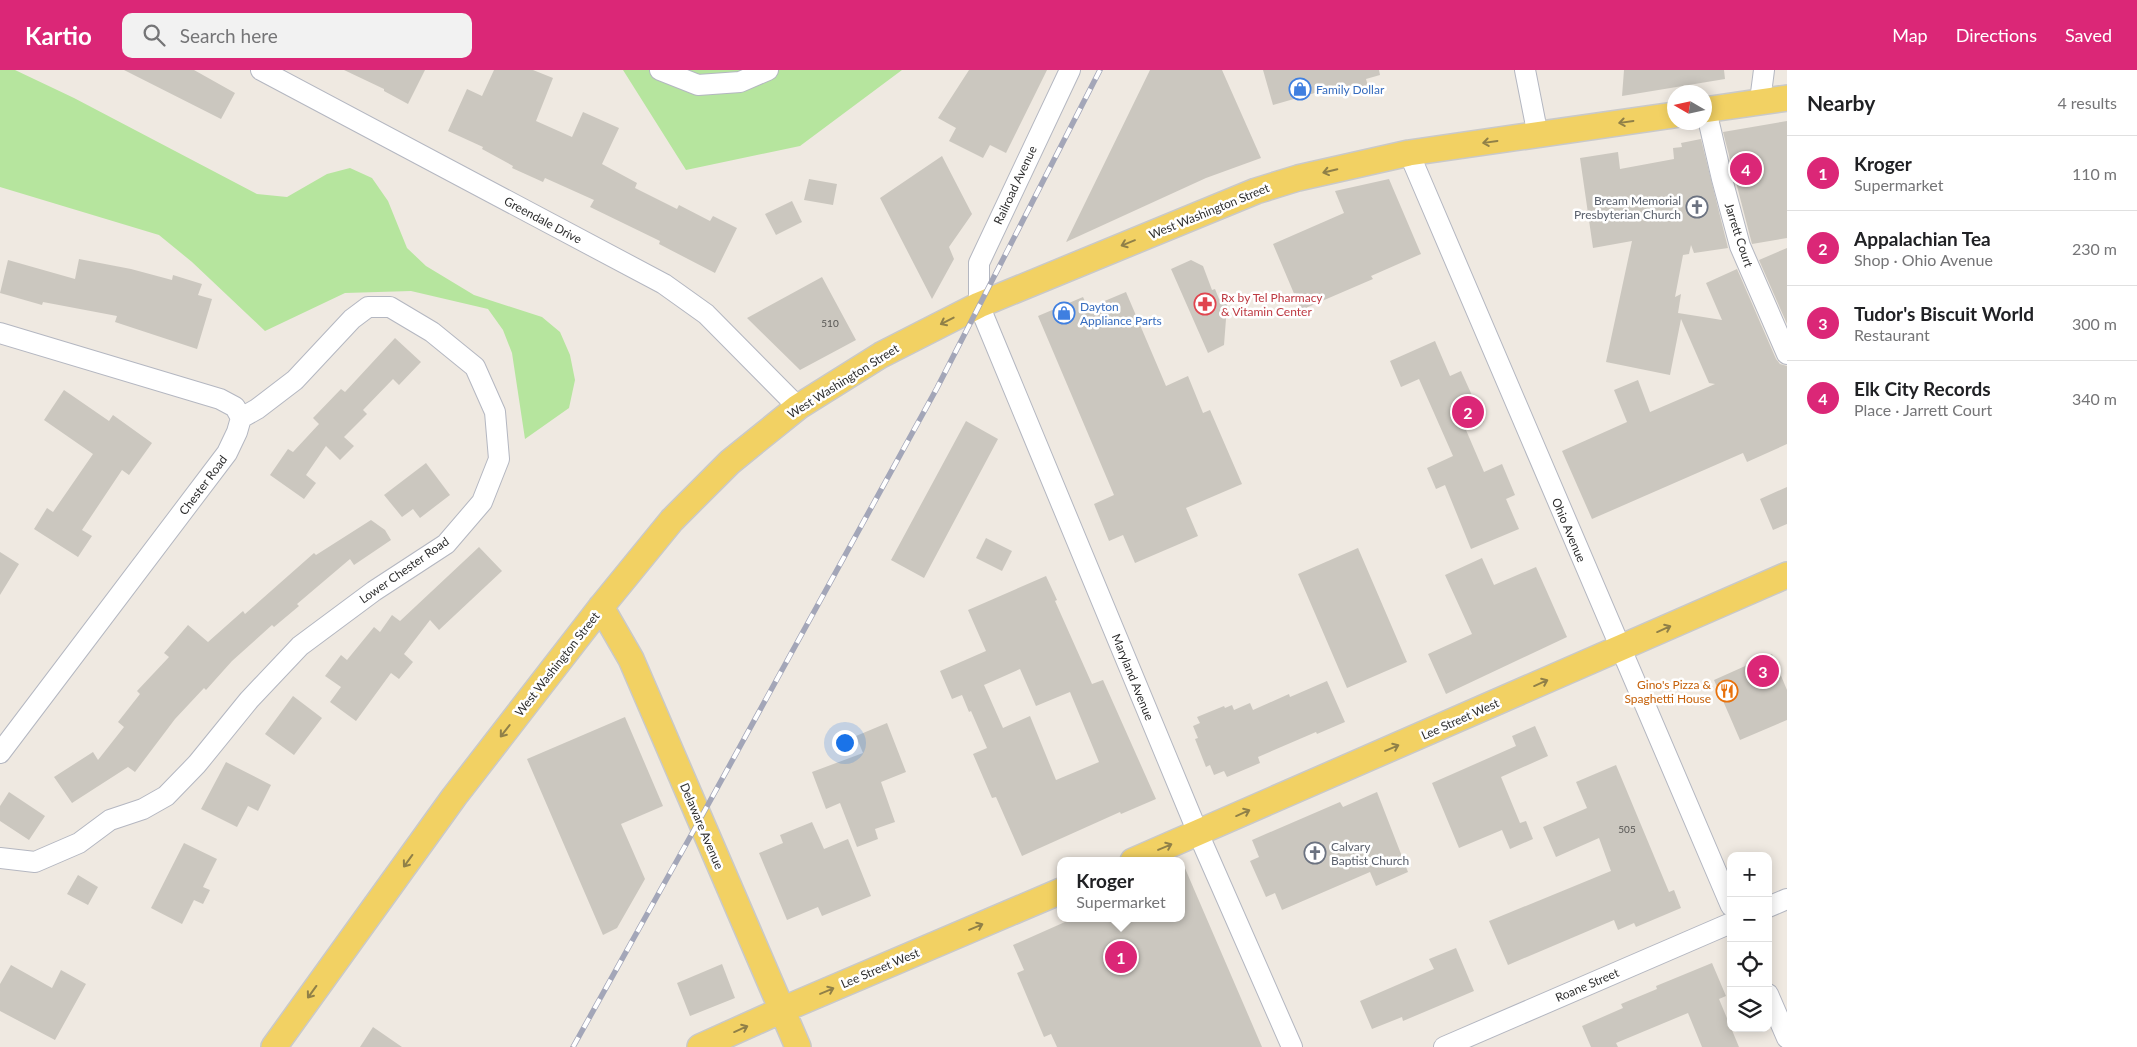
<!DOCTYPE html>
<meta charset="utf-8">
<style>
:root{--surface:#fff;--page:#f2f2f2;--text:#202124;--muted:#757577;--line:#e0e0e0;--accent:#db2777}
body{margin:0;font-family:Lato,sans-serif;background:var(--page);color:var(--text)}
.controls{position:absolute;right:15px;bottom:15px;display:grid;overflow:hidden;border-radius:10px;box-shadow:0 2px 12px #0003}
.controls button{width:45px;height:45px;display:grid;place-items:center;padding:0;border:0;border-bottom:1px solid var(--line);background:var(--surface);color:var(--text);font:25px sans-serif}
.compass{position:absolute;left:1667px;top:15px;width:45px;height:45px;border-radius:50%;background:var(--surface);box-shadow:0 2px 12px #0003;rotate:279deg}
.you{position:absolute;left:844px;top:672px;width:18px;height:18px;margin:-12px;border:4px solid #fff;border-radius:50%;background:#1a73e8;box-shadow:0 0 0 8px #1a73e833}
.badge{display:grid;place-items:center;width:32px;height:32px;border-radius:50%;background:var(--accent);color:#fff;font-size:16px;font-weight:700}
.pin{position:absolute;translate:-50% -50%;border:2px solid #fff;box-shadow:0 1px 5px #0006}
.popup{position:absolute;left:1057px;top:787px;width:128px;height:65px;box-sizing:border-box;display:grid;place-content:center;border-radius:10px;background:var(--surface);filter:drop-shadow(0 1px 4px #0005);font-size:16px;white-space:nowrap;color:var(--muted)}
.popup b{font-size:19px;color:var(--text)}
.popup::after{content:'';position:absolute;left:50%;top:100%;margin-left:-10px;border:10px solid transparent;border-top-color:var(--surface)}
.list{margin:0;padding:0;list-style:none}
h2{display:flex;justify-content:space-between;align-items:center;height:65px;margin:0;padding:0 20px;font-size:21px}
h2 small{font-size:16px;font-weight:400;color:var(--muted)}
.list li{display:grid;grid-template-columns:32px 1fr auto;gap:15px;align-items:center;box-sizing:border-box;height:75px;padding:0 20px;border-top:1px solid var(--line)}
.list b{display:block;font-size:19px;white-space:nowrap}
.list p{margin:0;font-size:16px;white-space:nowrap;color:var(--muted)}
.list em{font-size:16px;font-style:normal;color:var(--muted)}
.icon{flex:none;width:28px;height:28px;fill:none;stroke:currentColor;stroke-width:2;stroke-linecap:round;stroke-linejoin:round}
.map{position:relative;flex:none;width:1787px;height:977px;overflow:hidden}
header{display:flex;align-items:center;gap:30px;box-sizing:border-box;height:70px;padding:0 25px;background:var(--accent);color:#fff}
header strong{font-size:24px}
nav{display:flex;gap:28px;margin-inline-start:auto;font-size:18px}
.search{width:350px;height:45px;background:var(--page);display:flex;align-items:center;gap:12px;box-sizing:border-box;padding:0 18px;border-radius:10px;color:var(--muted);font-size:19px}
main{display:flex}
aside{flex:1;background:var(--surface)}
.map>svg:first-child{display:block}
</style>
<header>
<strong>Kartio</strong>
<div class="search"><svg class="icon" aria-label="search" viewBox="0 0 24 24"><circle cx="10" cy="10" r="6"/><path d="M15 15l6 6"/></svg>Search here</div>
<nav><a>Map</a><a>Directions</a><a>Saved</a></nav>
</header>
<main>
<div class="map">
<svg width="1787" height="977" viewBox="0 0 1787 977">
<rect width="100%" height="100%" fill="#efe9e1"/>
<path fill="#b6e59e" d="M0,0H15L74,28L257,124L287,127L327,104L350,98L372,108L388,131L407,178L426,196L474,225L542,247L560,262L570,285L575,310L569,338L525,369L512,283L503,260L488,239L411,221L345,223L265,261L192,192L159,165L0,117Z
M623,0H902L800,76L686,100Z"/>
<path fill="#cbc7bf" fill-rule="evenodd" d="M124,0H194L235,23L221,49Z
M344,0H425L408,34L384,21V19Z
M494,0H533L553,8L536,51L572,67L583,42L619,58L602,94L637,113L635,118L677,139L679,135L710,151L713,146L737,158L715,203L659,174L660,171L590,137L594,130L545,108L543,112L512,98L513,96L482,79L483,77L448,61L467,19L482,26Z
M969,0H1047L1006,83L990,75L983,88L949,71L956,58L938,48Z
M1150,0H1222L1261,88L1206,108L1066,172Z
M1263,0H1379L1380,5L1366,9L1368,16L1348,22L1346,14L1273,35Z
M1624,0H1724L1725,9L1622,26Z
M1787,51V168L1752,174L1723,62Z
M1701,69L1728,178L1694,183L1691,175L1689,184L1683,185L1675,227L1681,224L1678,243L1722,250L1706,213L1737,199L1776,289L1780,294L1787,296V374L1747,392L1743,383L1592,449L1562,381L1627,352L1614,320L1638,310L1650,342L1715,314L1709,313L1681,249L1670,305L1606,292L1632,171L1593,178L1580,88L1618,82L1620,99L1674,89L1673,78L1682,77L1681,73Z
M942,86L972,144L949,177L954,189L932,229L880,128Z
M809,109L837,114L833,135L804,130Z
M1389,109L1421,184L1371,206L1373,209L1301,240L1273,174L1344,143L1335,121Z
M792,131L802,152L776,165L765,144Z
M1787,178V254L1759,190Z
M79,189L131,199L172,210L173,205L202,214L198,225L212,229L197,279L115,252L117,246L43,232L42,235L0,223L8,190L75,209Z
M1191,190L1203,196L1212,220L1215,219L1219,229L1228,223L1224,275L1208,283L1171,199Z
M822,207L856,270L800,300L747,248Z
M1126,222L1166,316L1188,306L1203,343L1210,340L1242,414L1186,438L1198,466L1135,493L1123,465L1109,471L1094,434L1114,425L1038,246L1083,227L1088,238Z
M395,268L421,292L399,315L393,309L363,340L367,344L344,367L354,376L340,390L326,376L306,405L316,413L304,429L270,405L288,379L293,382L319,354L313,348L341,319L345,322Z
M1435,271L1450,306L1461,301L1484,352L1466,360L1484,402L1502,394L1515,425L1506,429L1519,459L1471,479L1445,415L1436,419L1427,398L1453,386L1419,309L1401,317L1390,291Z
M64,320L109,351L113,345L152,373L129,405L122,400L82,460L92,466L78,487L34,459L47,438L53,442L93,384L44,350Z
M966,351L998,369L924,508L891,490Z
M426,393L450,425L420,448L413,439L402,447L384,425Z
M1787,417V454L1773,460L1760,429Z
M371,450L385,460L391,470L354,495L350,489L297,534L299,536L274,557L272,555L232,591L206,620L204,618L175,649L135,702L128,697L72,733L54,707L93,682L98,690L124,657L118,652L140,624L137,621L169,587L164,583L188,555L208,572L243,541L245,544L314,483L316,485Z
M986,468L1012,481L1002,501L976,488Z
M479,477L502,501L439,560L430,550L404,584L413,592L399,609L391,603L356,651L330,632L341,617L325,606L341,585L347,590L374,557L380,562L392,545L400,551Z
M1358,478L1407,592L1347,618L1298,504Z
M0,482L19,494L0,525Z
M1482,488L1494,515L1536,497L1567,567L1446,624L1428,584L1472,564L1445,505Z
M1046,506L1057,530L1055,531L1092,614L1103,610L1156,729L1121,744L1120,742L1022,786L996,727L992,728L973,684L987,678L971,641L969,642L962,625L952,629L940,601L986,581L968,540ZM1020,599L1036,636L1070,622L1099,692L1056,710L1030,646L1003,658L984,615Z
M1772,584L1787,620V650L1740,670L1714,610Z
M1327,611L1345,652L1317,664L1316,662L1258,687L1260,693L1227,707L1224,701L1214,705L1210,695L1206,697L1195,669L1198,668L1193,656L1200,653L1197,647L1224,636L1225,638L1232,635L1234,640L1250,633L1253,640L1289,624L1290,627Z
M293,626L322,648L294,685L265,664Z
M625,647L663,736L621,754L645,809L617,858L603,865L527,689Z
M887,653L906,702L881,712L895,752L875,759L878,769L857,777L840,733L826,739L812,702L863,683L856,666Z
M1535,656L1548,686L1501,707L1520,753L1526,751L1533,769L1510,779L1502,760L1459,778L1432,713L1516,676L1512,666Z
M226,692L271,715L258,741L248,736L237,757L201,739Z
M1616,695L1669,822L1674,820L1681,838L1636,857L1634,853L1618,860L1614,850L1508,895L1489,851L1611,801L1599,768L1556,787L1543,757L1587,738L1576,712Z
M9,722L45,746L29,770L0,751V736Z
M1377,722L1408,802L1376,816L1370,802L1282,840L1275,823L1266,827L1250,791L1259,787L1252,770L1340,732L1343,737Z
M812,752L824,779L848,769L871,826L822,846L818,837L787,850L759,783L783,773L780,765Z
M184,773L217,789L203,817L210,820L203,834L194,830L182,854L151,838Z
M1181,789L1262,977H1057L1051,964L1044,967L1017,903L1024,900L1013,875L1074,848H1181Z
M78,805L98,817L88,835L67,824Z
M1456,878L1474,921L1403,951L1402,947L1372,959L1360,931L1434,899L1429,889Z
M1712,893L1726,926L1719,929L1739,977H1702L1688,943L1616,973L1618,977H1591L1582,956L1623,938L1621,934L1657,919L1656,916Z
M722,894L735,928L690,946L677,913Z
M11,895L52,918L61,900L86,914L55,970L0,941V914Z
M373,957L402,977H360Z"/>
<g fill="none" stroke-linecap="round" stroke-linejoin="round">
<g stroke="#b4b7c1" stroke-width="22">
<path id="minor" d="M261,0L664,214L706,244L798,337
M660,0L698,15L740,12L768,0
M1070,0L979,193V235L1198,763L1292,977
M1525,0L1538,66
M1760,31L1764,0
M1706,40L1722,109L1740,176L1787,284
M1409,83L1731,836
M0,263L220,329L235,337L241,348L237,362L227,383L0,683
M0,788L35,792L79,773L110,750L143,739L166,726L197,694L249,630L300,576L374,521L446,474L482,432L499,389L495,342L475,297L432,262L390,237H368L352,249L295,310L257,339L241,348
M1768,837L1787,829
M1768,924L1787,968
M1444,977L1731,853"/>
</g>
<g stroke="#c9c9c9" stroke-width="28">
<path id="major" d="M1704,40L1787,28
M601,537L631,589L798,977
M1133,791L1787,505
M274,977L454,727L601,537L672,450L730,392L798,337L881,285L979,235L1256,121L1298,108L1409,83L1674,45
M700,977L782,940L1061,821"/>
</g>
<use href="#minor" stroke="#fff" stroke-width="20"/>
<use href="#major" stroke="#f2d163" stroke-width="25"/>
<g stroke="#a3a6b8" stroke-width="5.5">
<path id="rail" d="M573,977L699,751L937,318L1100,0"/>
</g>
<use href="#rail" stroke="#fff" stroke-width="4" stroke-dasharray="11" stroke-linecap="butt"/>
</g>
<defs><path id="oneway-shaft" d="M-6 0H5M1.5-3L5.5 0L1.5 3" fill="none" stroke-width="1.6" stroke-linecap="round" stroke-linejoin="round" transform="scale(1.25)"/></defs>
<g stroke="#908048">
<use href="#oneway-shaft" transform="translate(1626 52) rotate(172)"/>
<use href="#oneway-shaft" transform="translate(1490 72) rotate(172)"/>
<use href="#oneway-shaft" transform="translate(1330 101) rotate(167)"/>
<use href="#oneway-shaft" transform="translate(1128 173) rotate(158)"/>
<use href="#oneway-shaft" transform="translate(947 251) rotate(153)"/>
<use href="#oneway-shaft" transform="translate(1664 559) rotate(-24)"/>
<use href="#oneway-shaft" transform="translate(1541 613) rotate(-24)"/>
<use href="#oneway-shaft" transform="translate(505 661) rotate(128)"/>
<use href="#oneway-shaft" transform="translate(1392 678) rotate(-23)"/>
<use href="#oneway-shaft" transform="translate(1243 743) rotate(-24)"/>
<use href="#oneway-shaft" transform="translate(1165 777) rotate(-23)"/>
<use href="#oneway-shaft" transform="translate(408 791) rotate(126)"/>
<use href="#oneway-shaft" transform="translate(976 857) rotate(-23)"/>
<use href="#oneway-shaft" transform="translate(827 921) rotate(-23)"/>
<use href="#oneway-shaft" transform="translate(312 922) rotate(126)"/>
<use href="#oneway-shaft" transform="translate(741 959) rotate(-24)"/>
</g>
<defs>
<g id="shop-ring" transform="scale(1.125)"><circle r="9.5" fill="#fff" stroke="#3f7fe0" stroke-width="1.5"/><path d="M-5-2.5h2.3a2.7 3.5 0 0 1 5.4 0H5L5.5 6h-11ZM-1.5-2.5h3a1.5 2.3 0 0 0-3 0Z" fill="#3f7fe0"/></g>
<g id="church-ring" transform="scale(1.125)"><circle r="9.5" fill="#fff" stroke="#6b7280" stroke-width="1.5"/><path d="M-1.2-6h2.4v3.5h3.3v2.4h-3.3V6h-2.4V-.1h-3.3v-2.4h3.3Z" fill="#6b7280"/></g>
<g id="pharmacy-ring" transform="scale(1.125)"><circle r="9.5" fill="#fff" stroke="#e0444e" stroke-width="1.5"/><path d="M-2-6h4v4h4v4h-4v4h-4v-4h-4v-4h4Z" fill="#e0444e"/></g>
<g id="restaurant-ring" transform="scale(1.125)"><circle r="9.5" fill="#fff" stroke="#e8710a" stroke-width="1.5"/><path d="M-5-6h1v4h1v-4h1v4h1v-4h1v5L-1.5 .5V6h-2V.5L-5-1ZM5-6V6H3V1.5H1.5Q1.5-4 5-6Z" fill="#e8710a"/></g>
</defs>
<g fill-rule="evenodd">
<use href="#shop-ring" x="1300" y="19"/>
<use href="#church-ring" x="1697" y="137"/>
<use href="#pharmacy-ring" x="1205" y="234"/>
<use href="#shop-ring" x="1064" y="243"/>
<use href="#restaurant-ring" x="1727" y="621"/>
<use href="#church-ring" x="1315" y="783"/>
</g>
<g text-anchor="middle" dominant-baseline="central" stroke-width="5" stroke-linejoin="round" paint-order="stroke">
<g font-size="10" fill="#555452">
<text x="830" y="253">510</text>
<text x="1627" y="759">505</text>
</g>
<g font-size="12" fill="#366cbe" stroke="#fff" text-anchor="start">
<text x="1316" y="19">Family Dollar</text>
<text x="1080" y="236">Dayton<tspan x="1080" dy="14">Appliance Parts</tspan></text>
</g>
<g font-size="12" fill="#2e2e2e" stroke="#fff">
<text transform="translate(1015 115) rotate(-65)">Railroad Avenue</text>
<text transform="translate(1209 141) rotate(-22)">West Washington Street</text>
<text transform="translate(543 150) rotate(28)">Greendale Drive</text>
<text transform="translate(1739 165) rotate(72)">Jarrett Court</text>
<text transform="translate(843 311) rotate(-32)">West Washington Street</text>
<text transform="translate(203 415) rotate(-53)">Chester Road</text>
<text transform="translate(1569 460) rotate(67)">Ohio Avenue</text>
<text transform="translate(404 500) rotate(-35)">Lower Chester Road</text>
<text transform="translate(557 594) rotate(-52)">West Washington Street</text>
<text transform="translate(1133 607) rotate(68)">Maryland Avenue</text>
<text transform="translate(1460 649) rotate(-24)">Lee Street West</text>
<text transform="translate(702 756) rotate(67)">Delaware Avenue</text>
<text transform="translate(880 898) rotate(-23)">Lee Street West</text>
<text transform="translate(1587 915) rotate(-23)">Roane Street</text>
</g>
<g font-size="12" fill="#5b616d" stroke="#fff" text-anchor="end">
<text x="1681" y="130">Bream Memorial<tspan x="1681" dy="14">Presbyterian Church</tspan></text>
<text x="1331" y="776" text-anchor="start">Calvary<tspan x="1331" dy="14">Baptist Church</tspan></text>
</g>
<g font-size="12" fill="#be3a42" stroke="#fff" text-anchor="start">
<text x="1221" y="227">Rx by Tel Pharmacy<tspan x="1221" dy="14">&amp; Vitamin Center</tspan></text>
</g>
<g font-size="12" fill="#c56008" stroke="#fff" text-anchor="end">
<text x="1711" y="614">Gino's Pizza &amp;<tspan x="1711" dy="14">Spaghetti House</tspan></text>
</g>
</g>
</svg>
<div class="controls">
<button>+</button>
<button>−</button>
<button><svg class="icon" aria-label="locate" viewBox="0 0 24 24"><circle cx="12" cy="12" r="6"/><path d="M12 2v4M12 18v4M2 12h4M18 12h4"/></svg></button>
<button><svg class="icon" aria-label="layers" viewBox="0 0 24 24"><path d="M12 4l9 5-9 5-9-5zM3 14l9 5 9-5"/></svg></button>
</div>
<svg class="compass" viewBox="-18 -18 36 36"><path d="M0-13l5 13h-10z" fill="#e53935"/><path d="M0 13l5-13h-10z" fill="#757577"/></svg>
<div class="you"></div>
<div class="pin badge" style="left:1121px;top:887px">1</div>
<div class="popup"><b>Kroger</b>Supermarket</div>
<div class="pin badge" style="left:1468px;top:342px">2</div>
<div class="pin badge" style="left:1763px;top:601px">3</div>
<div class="pin badge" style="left:1746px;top:99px">4</div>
</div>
<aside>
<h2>Nearby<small>4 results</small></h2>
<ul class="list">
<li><span class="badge">1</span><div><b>Kroger</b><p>Supermarket</p></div><em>110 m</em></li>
<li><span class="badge">2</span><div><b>Appalachian Tea</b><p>Shop · Ohio Avenue</p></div><em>230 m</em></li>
<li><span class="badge">3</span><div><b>Tudor's Biscuit World</b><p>Restaurant</p></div><em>300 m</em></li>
<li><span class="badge">4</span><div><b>Elk City Records</b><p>Place · Jarrett Court</p></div><em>340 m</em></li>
</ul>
</aside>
</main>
